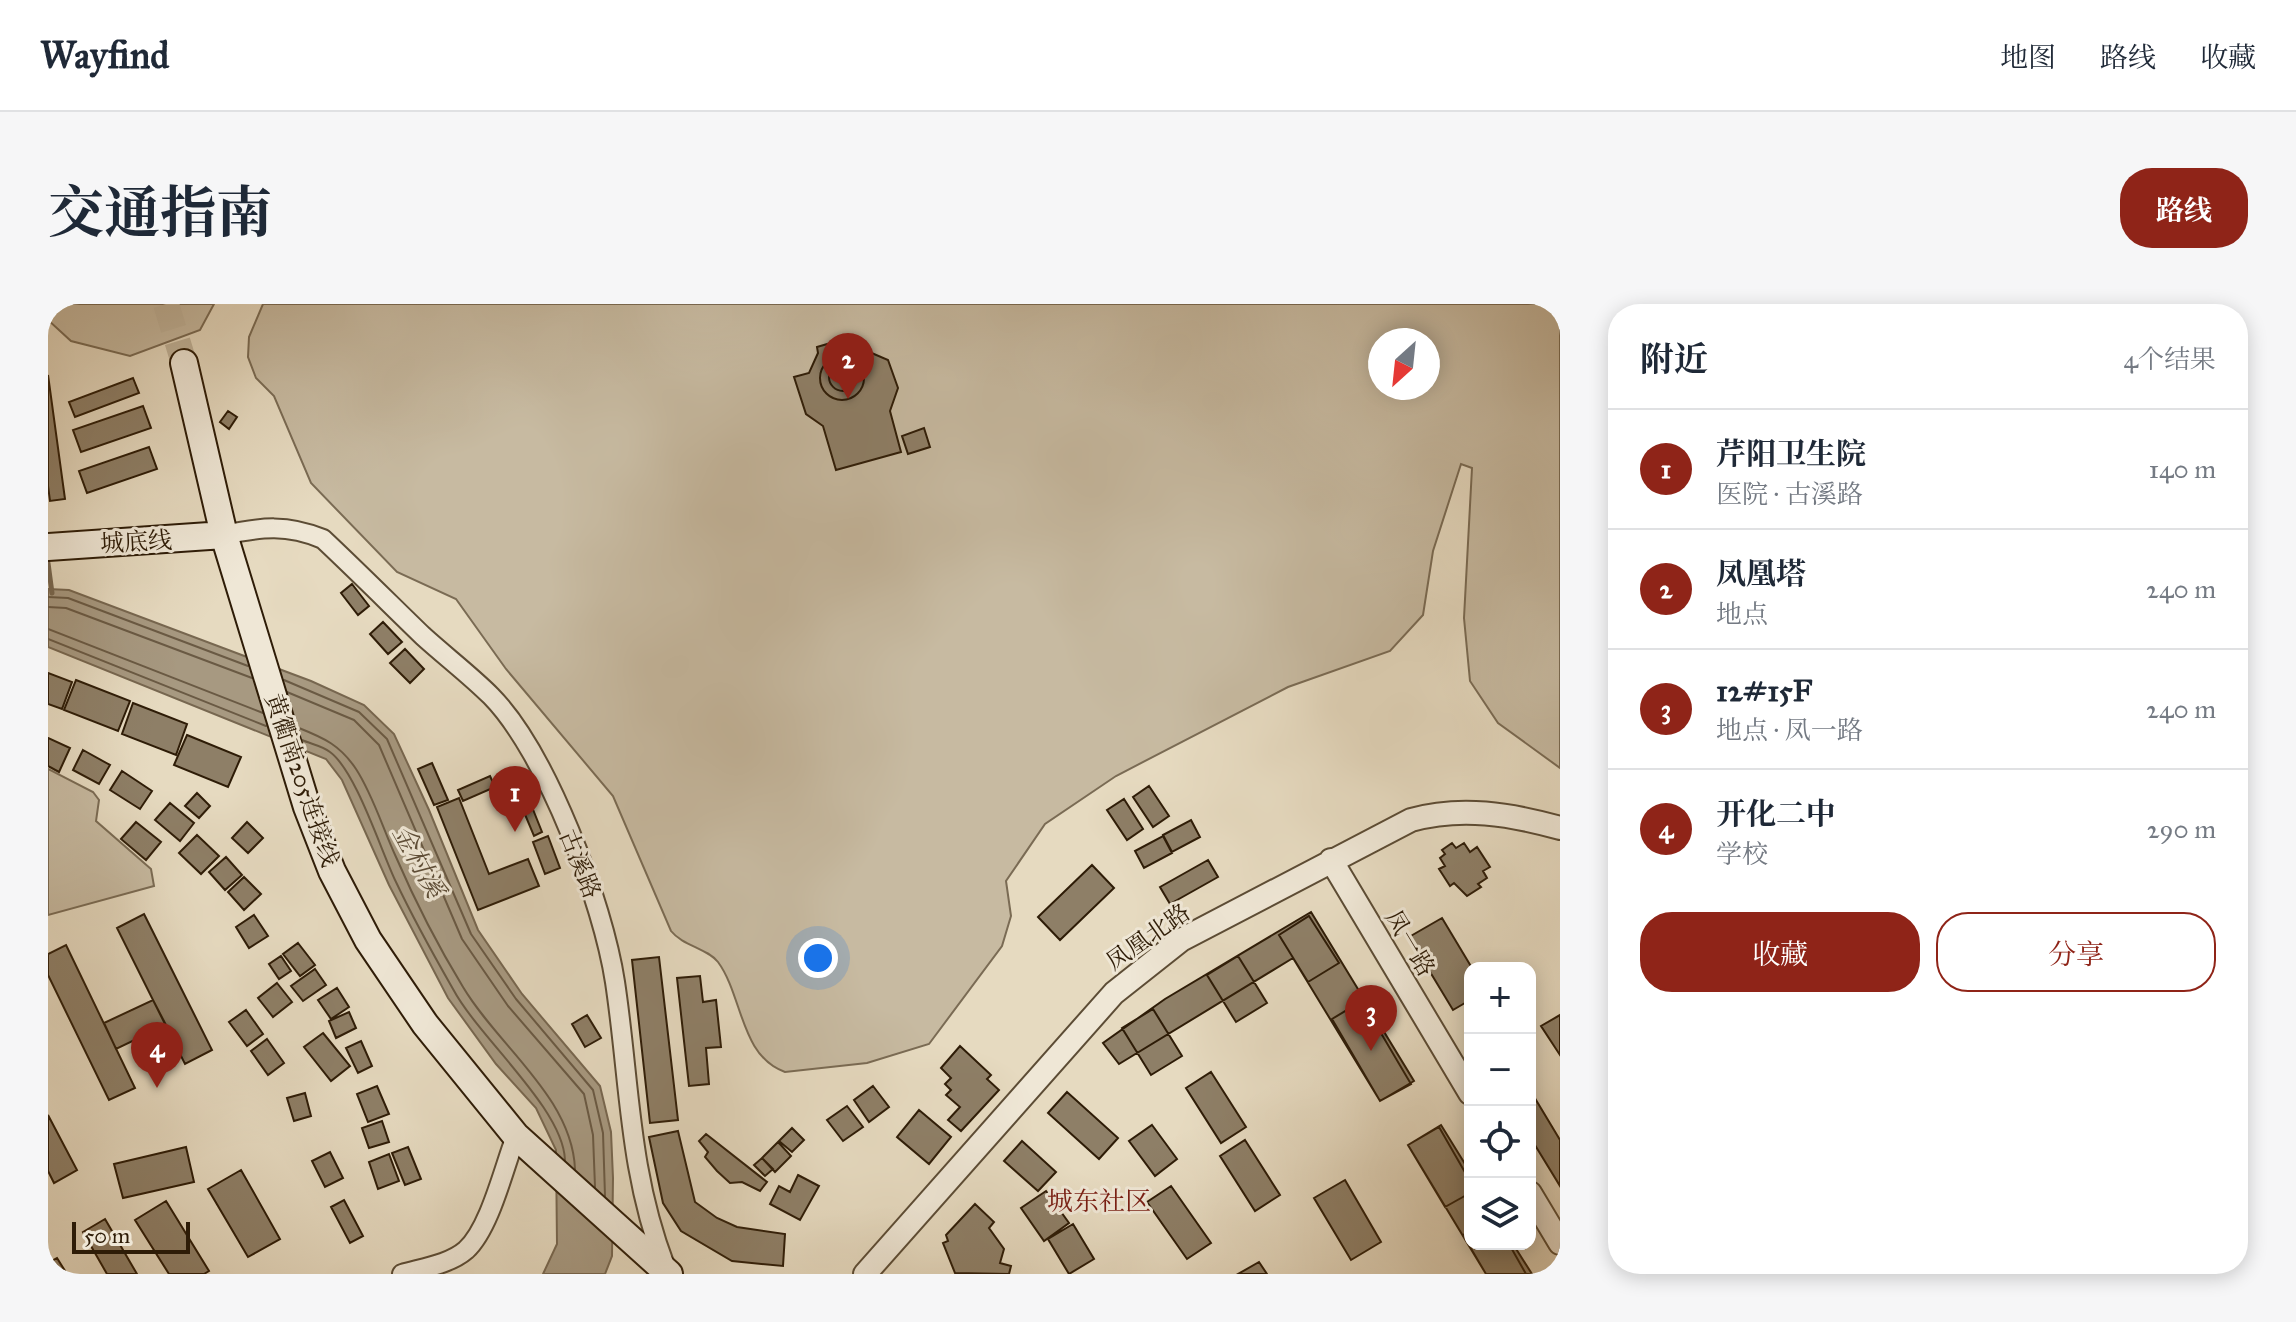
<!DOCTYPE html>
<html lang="zh">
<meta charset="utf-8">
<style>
:root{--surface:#fff;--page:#f6f6f7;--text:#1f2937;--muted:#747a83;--line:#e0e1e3;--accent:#8f2418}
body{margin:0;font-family:"IM FELL Great Primer","Noto Serif SC",serif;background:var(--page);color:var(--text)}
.controls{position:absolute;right:24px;bottom:24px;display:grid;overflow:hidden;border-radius:16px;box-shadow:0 4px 20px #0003}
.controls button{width:72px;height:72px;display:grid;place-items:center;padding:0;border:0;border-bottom:2px solid var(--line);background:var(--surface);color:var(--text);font:40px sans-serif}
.compass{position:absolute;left:1320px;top:24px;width:72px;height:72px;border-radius:50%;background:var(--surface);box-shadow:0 4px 20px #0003;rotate:207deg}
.scale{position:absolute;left:24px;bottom:20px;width:118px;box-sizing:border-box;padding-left:8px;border:4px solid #2e1c07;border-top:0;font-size:22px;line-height:28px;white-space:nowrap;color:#2e1c07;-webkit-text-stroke:6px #efe7d6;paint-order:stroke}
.you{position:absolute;left:770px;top:654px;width:28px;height:28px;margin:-20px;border:6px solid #fff;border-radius:50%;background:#1a73e8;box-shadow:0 0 0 12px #1a73e833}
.badge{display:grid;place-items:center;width:52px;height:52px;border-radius:50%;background:var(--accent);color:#fff;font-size:26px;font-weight:700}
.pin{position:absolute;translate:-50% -66px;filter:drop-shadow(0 2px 4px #0008)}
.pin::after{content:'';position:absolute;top:42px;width:28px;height:24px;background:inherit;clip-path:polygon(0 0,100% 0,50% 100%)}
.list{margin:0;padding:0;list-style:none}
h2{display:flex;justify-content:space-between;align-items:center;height:104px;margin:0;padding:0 32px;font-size:34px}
h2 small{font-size:26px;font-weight:400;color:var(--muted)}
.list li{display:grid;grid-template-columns:52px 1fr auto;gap:24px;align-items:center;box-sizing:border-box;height:120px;padding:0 32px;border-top:2px solid var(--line)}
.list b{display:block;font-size:30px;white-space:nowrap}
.list p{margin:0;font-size:26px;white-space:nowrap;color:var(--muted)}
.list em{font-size:26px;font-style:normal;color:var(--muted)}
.actions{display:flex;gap:16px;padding:24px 32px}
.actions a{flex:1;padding:18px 0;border:2px solid var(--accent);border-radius:32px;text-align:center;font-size:28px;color:var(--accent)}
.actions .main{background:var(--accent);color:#fff}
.icon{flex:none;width:44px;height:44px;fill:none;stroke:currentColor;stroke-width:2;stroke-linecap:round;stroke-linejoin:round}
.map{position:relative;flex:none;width:1512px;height:970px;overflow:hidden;border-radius:32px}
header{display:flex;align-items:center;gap:48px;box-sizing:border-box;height:112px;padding:0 40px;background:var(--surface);border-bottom:2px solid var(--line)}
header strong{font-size:38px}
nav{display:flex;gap:44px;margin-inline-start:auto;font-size:28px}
.intro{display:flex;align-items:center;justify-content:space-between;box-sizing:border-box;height:192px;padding:0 48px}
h1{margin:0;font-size:56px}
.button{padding:20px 36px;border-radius:32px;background:var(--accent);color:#fff;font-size:28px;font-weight:700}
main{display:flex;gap:48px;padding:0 48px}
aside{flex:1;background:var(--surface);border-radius:32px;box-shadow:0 4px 20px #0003}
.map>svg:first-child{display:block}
</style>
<header>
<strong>Wayfind</strong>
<nav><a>地图</a><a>路线</a><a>收藏</a></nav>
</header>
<div class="intro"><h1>交通指南</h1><a class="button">路线</a></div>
<main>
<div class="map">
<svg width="1512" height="970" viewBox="0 0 1512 970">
<rect width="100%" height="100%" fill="#e6dac0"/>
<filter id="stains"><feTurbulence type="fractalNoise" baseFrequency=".0025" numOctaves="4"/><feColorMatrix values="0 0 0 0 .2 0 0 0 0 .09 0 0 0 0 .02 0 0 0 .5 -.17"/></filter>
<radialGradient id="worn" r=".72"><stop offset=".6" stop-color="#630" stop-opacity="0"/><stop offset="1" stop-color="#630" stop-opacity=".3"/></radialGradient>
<path fill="#c7baa1" stroke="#7a6b54" stroke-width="2" fill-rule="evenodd" d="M0,0H166L152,26L82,52L23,37L0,16Z
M215,0H1512V464L1450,419L1422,377L1416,314L1424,164L1413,160L1385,247L1375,311L1342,347L1240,383L1068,472L997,520L958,577L963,612L954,642L881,740L819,759L737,768C692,752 695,692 670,658C659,644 635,642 623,627L565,492L458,365L408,295L349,268L263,179L226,92L208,74L200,53L201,33ZM1332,36H1380V84H1332Z
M0,465L45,488L51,496L48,517L103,565L106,582L0,611Z"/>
<path fill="#a79981" stroke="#776750" stroke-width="2" d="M0,285L21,286L263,377L316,401L346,430L381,506L430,626L474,690L552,782L563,828L565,874L564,952L557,970H495L509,940L508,846L488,804L448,760L400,694L341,581L294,476L278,455L0,343Z"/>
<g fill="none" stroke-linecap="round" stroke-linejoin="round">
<path stroke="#6a5a44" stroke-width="2" d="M0,293L20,294L200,362
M0,303L18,304L204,374
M0,325L215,409
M0,335L218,422
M236,376L311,408L339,435L423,630L468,695L545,786L555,829L557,892
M239,388L306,416L331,441L414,635L460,702L536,790L545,831L547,883
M251,424C276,434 292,441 308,465C325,491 335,525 348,553C367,597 390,642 415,683C450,742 524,793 527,865
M254,436C263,440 275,442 282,448C308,467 333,547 348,578C365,614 385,650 405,685C431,734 515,804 517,856"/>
<path stroke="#776750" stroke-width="5" d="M0,259L4,289"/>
</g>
<path fill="#8e7f67" stroke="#2e1c07" stroke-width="2" d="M803,33L805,41L840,56L850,84L842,107L853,148L788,166L775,122L758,110L746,73L761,69L770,49L769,43Z
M772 74a22 22 0 1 1 44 0a22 22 0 1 1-44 0Z
M781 73a14 14 0 1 1 28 0a14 14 0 1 1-28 0Z
M0,71L17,195L2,197L0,182Z
M85,74L91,89L27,113L21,98Z
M95,102L103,124L33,148L25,126Z
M180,107L189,113L181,125L172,118Z
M876,124L882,143L860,150L854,132Z
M101,143L109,165L39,189L31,167Z
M304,280L321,302L310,311L293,289Z
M335,318L354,338L340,350L322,330Z
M357,345L376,365L362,379L342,359Z
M0,369L24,378L14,405L0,400Z
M28,376L82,397L70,427L16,406Z
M85,399L139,420L128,451L74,430Z
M139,431L193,453L180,483L126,461Z
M0,434L22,444L11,468L0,462Z
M35,446L62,461L51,480L25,466Z
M384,459L400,496L386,501L370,465Z
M74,467L104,487L92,505L62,486Z
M442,472L447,483L415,497L410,486Z
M1101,482L1121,512L1105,523L1085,493Z
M149,489L162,502L151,514L137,502Z
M411,494L441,570L480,555L491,582L430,606L389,503Z
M1076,495L1095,525L1079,536L1059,506Z
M482,498L494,528L486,532L473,501Z
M122,499L146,519L132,537L107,516Z
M1143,516L1152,533L1124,548L1115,531Z
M88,518L113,538L98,556L73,535Z
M199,518L215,534L200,549L184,534Z
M149,531L171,552L153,570L131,549Z
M500,532L512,564L497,570L485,538Z
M1115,532L1124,549L1096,564L1087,547Z
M1404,539L1408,544L1416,539L1422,548L1429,543L1442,563L1435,567L1439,574L1430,580L1433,583L1419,592L1406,579L1402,582L1391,565L1397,562L1392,554L1397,550L1394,546Z
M178,553L194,571L177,586L161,568Z
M1160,556L1170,573L1122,600L1112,583Z
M1044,561L1066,584L1012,636L990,613Z
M196,573L213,590L196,606L180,588Z
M1263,608L1366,777L1332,797L1245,654L1071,760L1055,739L1117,695Z
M96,610L164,746L137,760L69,624Z
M206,611L220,632L201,644L188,623Z
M1261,612L1291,659L1260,678L1231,631Z
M1394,614L1424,664L1422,696L1405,706L1361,633Z
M250,639L267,661L252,672L235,650Z
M18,641L87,784L61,796L0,671V650Z
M233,652L243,667L231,675L221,660Z
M1190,652L1219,699L1188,718L1159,671Z
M611,653L630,816L602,819L584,656Z
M267,665L278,681L255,697L243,682Z
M652,672L655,698L668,696L673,743L658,744L661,780L641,782L629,674Z
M229,679L244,698L225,713L210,694Z
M289,684L301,703L283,715L270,696Z
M105,696L118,721L68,745L56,719Z
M1314,697L1363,780L1332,797L1284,715Z
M1105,705L1134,752L1103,771L1074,724Z
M198,706L215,730L199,742L181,718Z
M301,708L308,724L288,734L281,717Z
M539,711L553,734L537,743L524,720Z
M1512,711V751L1493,722Z
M275,729L302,762L283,777L256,743Z
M219,735L236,759L220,771L203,747Z
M313,737L324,762L310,769L298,744Z
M912,742L943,771L939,775L951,786L913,827L900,816L912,803L898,791L903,786L897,780L903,774L893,764Z
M1163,768L1198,823L1173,839L1138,784Z
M329,782L341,810L320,818L309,790Z
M825,782L841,803L821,818L806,796Z
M1482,786L1512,836V882L1482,833Z
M1019,788L1070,834L1051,855L1000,809Z
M257,789L263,812L246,817L239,794Z
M799,802L815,823L795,837L779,816Z
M871,806L903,833L881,860L849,833Z
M0,811L29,866L6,879L0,867Z
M334,817L341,838L321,844L314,824Z
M1104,821L1129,855L1107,872L1081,837Z
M1393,821L1422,868V940H1465L1484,970H1438L1360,841Z
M1391,823L1422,877V889L1397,903L1360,841Z
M744,824L756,836L744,848L731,837Z
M630,827L647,898L669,914L689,923L737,930L735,962L684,957L633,927L615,899L601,833Z
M658,830L719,878L712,887L694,878L682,879L669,867L657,853L660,848L651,837Z
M1197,836L1232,891L1207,907L1172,852Z
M974,837L1008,868L990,887L956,857Z
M730,838L743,852L727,868L714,854Z
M138,843L146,878L75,894L66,860Z
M360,843L373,875L357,881L344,849Z
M282,848L295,874L277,883L264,857Z
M341,850L351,877L330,885L321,858Z
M714,854L725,865L717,872L706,861Z
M193,866L232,935L200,953L160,885Z
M750,871L771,882L752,916L722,900L731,882L742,888Z
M1297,876L1333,938L1303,956L1266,894Z
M1123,882L1163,939L1139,955L1099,898Z
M998,887L1021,919L996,937L973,904Z
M296,896L315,932L302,939L283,903Z
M118,897L161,967L156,970H121L87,916Z
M927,900L946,918L941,924L956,945L952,959L963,962L961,970L907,969L895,939L900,937L898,931Z
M57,915L89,970H59L35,928Z
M1025,920L1046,955L1021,970L1000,935Z
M1422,927V940H1461L1478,970H1438L1415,931Z
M9,954L19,970H0V959Z
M1211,958L1219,970H1190Z
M1211,958L1219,970H1190Z"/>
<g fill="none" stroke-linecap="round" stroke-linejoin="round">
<path stroke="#c1b49b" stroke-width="26" stroke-dasharray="26 13" stroke-linecap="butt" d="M118,0L136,59"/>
<g stroke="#5c4c35" stroke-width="22">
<path id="minor" d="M176,231C214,223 239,220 275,235C309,267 342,300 375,332C397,352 422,371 443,392C499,449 555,599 567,678C582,777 580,865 617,962
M354,970C375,964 402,960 418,946C442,924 456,863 468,832"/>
</g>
<g stroke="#5c4c35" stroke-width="26">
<path id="tertiary" d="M1283,556L1422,789
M1482,889L1512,939
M817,970L1066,689L1133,636L1363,516C1413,502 1462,510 1512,524"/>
</g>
<g stroke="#2e1c07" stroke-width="30">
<path id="secondary" d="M136,59L176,231L259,503L284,567L320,636L377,720L468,832L621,970
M0,243L176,231"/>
</g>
<use href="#minor" stroke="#efe7d6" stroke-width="18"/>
<use href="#tertiary" stroke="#efe7d6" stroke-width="22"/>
<use href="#secondary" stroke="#efe7d6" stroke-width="26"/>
</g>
<g text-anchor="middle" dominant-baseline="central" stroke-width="6" stroke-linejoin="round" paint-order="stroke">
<g font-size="24" fill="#2e1c07" stroke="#efe7d6">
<text transform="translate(88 238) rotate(-3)">城底线</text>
<text transform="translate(254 476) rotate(71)">黄衢南205连接线</text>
<text transform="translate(532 560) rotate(68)">古溪路</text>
<text transform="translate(1100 633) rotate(-35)">凤凰北路</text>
<text transform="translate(1362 639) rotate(59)">凤一路</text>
</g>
<g font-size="26" font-style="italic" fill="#5e4e38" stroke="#efe7d6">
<text transform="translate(371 557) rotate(61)">金村溪</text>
</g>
<g font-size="26" fill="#7a1f14" stroke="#efe7d6">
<text x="1051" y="897">城东社区</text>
</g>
</g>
<rect width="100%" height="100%" filter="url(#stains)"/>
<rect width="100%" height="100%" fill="url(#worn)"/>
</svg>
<div class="controls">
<button>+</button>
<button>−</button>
<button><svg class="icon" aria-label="locate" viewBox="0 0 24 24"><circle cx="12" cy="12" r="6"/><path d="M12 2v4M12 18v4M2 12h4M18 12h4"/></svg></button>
<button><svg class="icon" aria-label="layers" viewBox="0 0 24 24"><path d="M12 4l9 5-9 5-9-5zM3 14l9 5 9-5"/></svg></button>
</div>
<svg class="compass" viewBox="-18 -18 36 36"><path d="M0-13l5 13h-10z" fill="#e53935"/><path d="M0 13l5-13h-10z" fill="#747a83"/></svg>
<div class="scale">50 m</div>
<div class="you"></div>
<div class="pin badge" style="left:467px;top:528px">1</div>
<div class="pin badge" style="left:800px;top:95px">2</div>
<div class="pin badge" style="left:1323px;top:747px">3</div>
<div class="pin badge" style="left:109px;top:784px">4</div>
</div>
<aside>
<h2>附近<small>4个结果</small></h2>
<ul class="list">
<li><span class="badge">1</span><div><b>芹阳卫生院</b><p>医院 · 古溪路</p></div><em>140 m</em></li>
<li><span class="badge">2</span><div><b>凤凰塔</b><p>地点</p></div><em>240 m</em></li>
<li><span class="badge">3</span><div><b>12#15F</b><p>地点 · 凤一路</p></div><em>240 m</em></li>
<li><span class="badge">4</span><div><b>开化二中</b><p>学校</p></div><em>290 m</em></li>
</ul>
<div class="actions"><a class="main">收藏</a><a>分享</a></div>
</aside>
</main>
